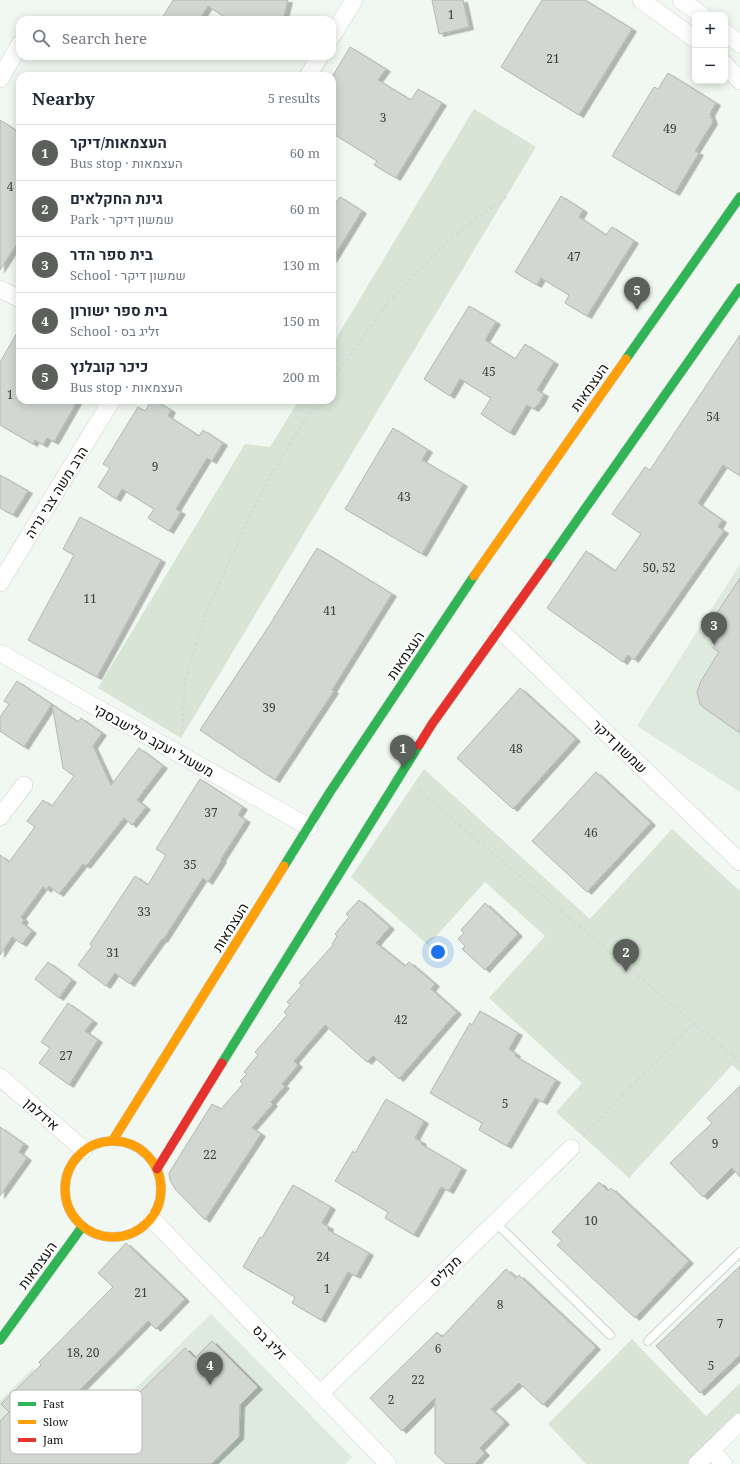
<!DOCTYPE html>
<meta charset="utf-8">
<style>
:root{--surface:#fff;--page:#f6f6f7;--text:#1f2937;--muted:#747a83;--line:#e0e1e3;--accent:#5b605b}
body{margin:0;font-family:"Noto Serif",Heebo,serif;background:var(--page);color:var(--text)}
.controls{position:absolute;right:12px;top:12px;display:grid;overflow:hidden;border-radius:8px;box-shadow:0 2px 10px #0003}
.controls button{width:36px;height:36px;display:grid;place-items:center;padding:0;border:0;border-bottom:1px solid var(--line);background:var(--surface);color:var(--text);font:20px sans-serif}
.you{position:absolute;left:438px;top:952px;width:14px;height:14px;margin:-10px;border:3px solid #fff;border-radius:50%;background:#1a73e8;box-shadow:0 0 0 6px #1a73e833}
.badge{display:grid;place-items:center;width:26px;height:26px;border-radius:50%;background:var(--accent);color:#fff;font-size:13px;font-weight:700}
.pin{position:absolute;translate:-50% -33px;filter:drop-shadow(0 1px 2px #0008)}
.pin::after{content:'';position:absolute;top:21px;width:14px;height:12px;background:inherit;clip-path:polygon(0 0,100% 0,50% 100%)}
.list{margin:0;padding:0;list-style:none}
h2{display:flex;justify-content:space-between;align-items:center;height:52px;margin:0;padding:0 16px;font-size:17px}
h2 small{font-size:13px;font-weight:400;color:var(--muted)}
.list li{display:grid;grid-template-columns:26px 1fr auto;gap:12px;align-items:center;box-sizing:border-box;height:56px;padding:0 16px;border-top:1px solid var(--line)}
.list b{display:block;font-size:15px;white-space:nowrap}
.list p{margin:0;font-size:13px;white-space:nowrap;color:var(--muted)}
.list em{font-size:13px;font-style:normal;color:var(--muted)}
.icon{flex:none;width:22px;height:22px;fill:none;stroke:currentColor;stroke-width:2;stroke-linecap:round;stroke-linejoin:round}
.map{position:relative;flex:none;width:740px;height:1464px;overflow:hidden}
.search{position:absolute;background:var(--surface);box-shadow:0 2px 10px #0003;left:16px;top:16px;width:320px;height:44px;display:flex;align-items:center;gap:10px;box-sizing:border-box;padding:0 14px;border-radius:12px;color:var(--muted);font-size:15px}
.panel{position:absolute;background:var(--surface);box-shadow:0 2px 10px #0003;left:16px;top:72px;width:320px;height:332px;border-radius:12px}
.map>svg:first-child{display:block}
</style>
<div class="map">
<svg width="740" height="1464" viewBox="0 0 740 1464">
<defs>
<filter id="shadow"><feDropShadow dx="4.5" dy="2.5" stdDeviation="0" flood-color="#0004"/></filter>
</defs>
<rect width="100%" height="100%" fill="#f1f7f1"/>
<path fill="#deeade" d="M740,564V792L637,726Z
M211,1314L352,1457L345,1464H0V1401L33,1368L93,1430Z"/>
<path fill="#d7e4d6" d="M474,109L536,147L181,738L98,688L245,444L270,447L299,400H332V345Z
M424,769L590,919L672,829L740,891V1072L732,1065L629,1178L556,1112L582,1083L489,998L545,936L485,882L428,945L351,877Z
M632,1339L706,1416L740,1383V1422L697,1464H586L548,1424Z"/>
<path fill="#d2d7d2" stroke="#b4b8b4" filter="url(#shadow)" d="M173,0H288L283,20H229L208,6L199,20H161Z
M432,0H463L469,27L439,34Z
M542,0H585L632,29L579,115L501,67Z
M350,47L386,69L378,80L396,91L411,100L418,89L442,103L396,178L374,165L377,161L332,133V77Z
M668,73L716,103L710,114L713,122L695,151L699,153L675,193L612,156L654,87L658,89Z
M0,120L20,133V239L0,270Z
M561,196L583,210L579,217L606,235L612,227L634,241L587,316L565,303L569,295L541,278L537,285L515,272Z
M340,197L362,211L332,260V208Z
M469,306L496,322L485,340L515,359L525,344L554,362L537,390L544,394L540,402L534,409L527,405L510,433L481,414L491,398L460,379L450,396L424,379Z
M20,328V400H78L54,442L47,438L43,445L35,440L33,444L0,425V362Z
M740,335V476L723,465L698,503L722,520L718,527L724,531L634,660L628,655L623,662L547,608L586,551L615,571L641,534L612,514L645,467L650,470Z
M152,400H154L171,410L168,416L199,436L203,430L223,443L212,461L207,458L176,509L181,512L169,531L148,518L154,509L122,489L116,499L98,487L110,468L103,464L138,407L145,411Z
M393,428L428,450L422,460L463,484L422,554L345,509Z
M0,475L28,491L13,515L0,508Z
M80,517L161,560L97,677L28,640L74,555L63,549Z
M317,548L392,594L332,690L334,691L275,780L200,730L269,626Z
M740,578V733L704,708L700,704L697,692L701,681L719,652L713,648L720,637L707,628Z
M17,681L78,722L81,718L102,733L93,746L111,785L139,748L163,766L137,800L146,807L132,825L124,818L86,866L83,864L59,894L49,886L47,890L43,887L21,917L24,920L22,923L32,931L22,944L12,937L0,955V855L9,862L35,827L27,821L43,800L52,806L74,776L63,768L52,704L24,747L0,731V717L9,704L4,701Z
M520,688L576,739L513,809L457,758Z
M596,772L651,823L587,892L532,841Z
M200,779L243,807L238,815L246,820L221,859L222,860L208,882L203,878L163,940L162,939L130,984L115,973L106,986L78,965L92,946L90,944L135,876L148,885L166,855L156,849Z
M359,900L390,927L376,943L405,966L409,962L435,984L431,989L457,1012L399,1079L373,1056L367,1062L325,1025L294,1061L298,1065L282,1084L285,1086L271,1102L273,1104L252,1128L261,1134L205,1220L175,1189L170,1180L169,1173L212,1104L221,1109L243,1084L240,1081L247,1074L244,1072L258,1055L255,1052L287,1015L284,1012L290,1005L287,1002L302,985L299,983L333,945L332,944L337,936L335,934L349,917L346,914Z
M485,903L518,934L485,970L462,949L465,946L458,939L464,933L461,930Z
M48,962L72,980L59,998L35,979Z
M68,1003L93,1021L85,1031L98,1040L69,1085L39,1063L50,1048L41,1042Z
M480,1011L518,1033L509,1049L516,1054L515,1056L556,1080L543,1102L535,1098L507,1146L479,1130L482,1123L430,1093L470,1023L472,1025Z
M740,1086V1177L732,1168L703,1197L670,1163L712,1123L707,1118Z
M386,1099L424,1121L415,1138L422,1142L421,1144L462,1168L449,1191L441,1187L414,1235L385,1218L388,1212L335,1181L353,1151L355,1153Z
M0,1127L24,1144L19,1152L27,1158L0,1196Z
M599,1182L608,1191L611,1188L689,1261L635,1318L557,1245L562,1241L552,1232Z
M293,1185L331,1207L322,1223L329,1227L328,1230L369,1253L356,1276L348,1272L321,1320L292,1303L295,1297L243,1267L260,1237L262,1238Z
M126,1243L185,1299L156,1329L148,1321L63,1407L93,1438L185,1348L195,1358L212,1341L258,1387L240,1405L239,1437L211,1464H0V1421L9,1412L1,1404L41,1365L39,1362L113,1287L98,1273Z
M740,1266V1355L700,1393L656,1346Z
M506,1269L516,1278L519,1275L596,1347L543,1405L519,1383L491,1409L505,1422L480,1448L485,1453L475,1464H446L435,1454V1398L402,1431L370,1398L437,1332L442,1337Z"/>
<g fill="none" stroke-linecap="round" stroke-linejoin="round">
<g stroke="#ced3ce" stroke-width="10">
<path id="lane" d="M495,1222L610,1335
M648,1341L740,1252"/>
</g>
<g stroke="#ced3ce" stroke-width="18">
<path id="street" d="M641,0L695,39
M681,0L702,15
M725,32L740,44
M332,36L354,0
M725,64L740,81
M308,76L320,56
M0,79L20,44
M0,289L20,299
M0,583L112,400
M500,630L740,862
M0,653L309,827
M0,817L24,785
M0,1077L84,1150
M152,1219L388,1464
M320,1394L571,1148
M711,1450L724,1464
M697,1464L740,1422"/>
</g>
<g stroke="#ced3ce" stroke-width="10">
<path id="fast" d="M626,359L740,197
M547,563L740,288
M284,866L330,792L474,576
M222,1063L419,745
M0,1340L82,1227"/>
</g>
<g stroke="#ced3ce" stroke-width="10">
<path id="slow" d="M474,576L626,359
M113,1140L284,866
M65 1189a48 48 0 1 1 96 0a48 48 0 1 1-96 0Z"/>
</g>
<g stroke="#ced3ce" stroke-width="10">
<path id="jam" d="M419,745L432,724L547,563
M157,1169L222,1063"/>
</g>
<path stroke="#d8dad8" stroke-width="2.5" stroke-dasharray="3 3" stroke-linecap="butt" d="M332,380L388,302L451,238L507,196
M182,734L185,682L206,613L250,515L276,466L318,400
M418,790L740,1062
M584,1135L694,1023"/>
<use href="#lane" stroke="#fdfefd" stroke-width="8"/>
<use href="#street" stroke="#fdfefd" stroke-width="17"/>
<use href="#fast" stroke="#30b455" stroke-width="9"/>
<use href="#slow" stroke="#ff9f0a" stroke-width="9"/>
<use href="#jam" stroke="#e5322d" stroke-width="9"/>
</g>
<g text-anchor="middle" dominant-baseline="central" stroke-width="3.5" stroke-linejoin="round" paint-order="stroke">
<g font-size="12" fill="#3c403c">
<text x="451" y="14">1</text>
<text x="553" y="58">21</text>
<text x="383" y="117">3</text>
<text x="670" y="128">49</text>
<text x="10" y="186">4</text>
<text x="574" y="256">47</text>
<text x="489" y="371">45</text>
<text x="10" y="394">1</text>
<text x="713" y="416">54</text>
<text x="155" y="466">9</text>
<text x="404" y="496">43</text>
<text x="659" y="567">50, 52</text>
<text x="90" y="598">11</text>
<text x="330" y="610">41</text>
<text x="269" y="707">39</text>
<text x="516" y="748">48</text>
<text x="211" y="812">37</text>
<text x="591" y="832">46</text>
<text x="190" y="864">35</text>
<text x="144" y="911">33</text>
<text x="113" y="952">31</text>
<text x="401" y="1019">42</text>
<text x="66" y="1055">27</text>
<text x="505" y="1103">5</text>
<text x="715" y="1143">9</text>
<text x="210" y="1154">22</text>
<text x="591" y="1220">10</text>
<text x="323" y="1256">24</text>
<text x="327" y="1288">1</text>
<text x="141" y="1292">21</text>
<text x="500" y="1304">8</text>
<text x="720" y="1323">7</text>
<text x="438" y="1348">6</text>
<text x="83" y="1352">18, 20</text>
<text x="711" y="1365">5</text>
<text x="418" y="1379">22</text>
<text x="391" y="1399">2</text>
</g>
<g font-size="14" fill="#0a0e0a" stroke="#fff">
<text transform="translate(589 387) rotate(-55)">העצמאות</text>
<text transform="translate(56 492) rotate(-58)">הרב משה צבי נריה</text>
<text transform="translate(405 655) rotate(-56)">העצמאות</text>
<text transform="translate(154 740) rotate(29)">משעול יעקב טלישבסקי</text>
<text transform="translate(620 746) rotate(44)">שמשון דיקר</text>
<text transform="translate(230 927) rotate(-58)">העצמאות</text>
<text transform="translate(42 1114) rotate(41)">אידלמן</text>
<text transform="translate(37 1265) rotate(-54)">העצמאות</text>
<text transform="translate(445 1271) rotate(-45)">מקליס</text>
<text transform="translate(270 1342) rotate(46)">זליג בס</text>
</g>
</g>
<rect x="10" y="1390" width="132" height="64" rx="6" fill="#fff" stroke="#b6b7b6" stroke-width="1"/>
<rect x="18" y="1402" width="18" height="4" fill="#30b455"/>
<rect x="18" y="1420" width="18" height="4" fill="#ff9f0a"/>
<rect x="18" y="1438" width="18" height="4" fill="#e5322d"/>
<g font-size="11" fill="#0a0e0a">
<text x="43" y="1408">Fast</text>
<text x="43" y="1426">Slow</text>
<text x="43" y="1444">Jam</text>
</g>
</svg>
<div class="controls">
<button>+</button>
<button>−</button>
</div>
<div class="you"></div>
<div class="pin badge" style="left:403px;top:768px">1</div>
<div class="pin badge" style="left:626px;top:972px">2</div>
<div class="pin badge" style="left:714px;top:645px">3</div>
<div class="pin badge" style="left:210px;top:1385px">4</div>
<div class="pin badge" style="left:637px;top:310px">5</div>
<div class="search"><svg class="icon" aria-label="search" viewBox="0 0 24 24"><circle cx="10" cy="10" r="6"/><path d="M15 15l6 6"/></svg>Search here</div>
<section class="panel">
<h2>Nearby<small>5 results</small></h2>
<ul class="list">
<li><span class="badge">1</span><div><b>העצמאות/דיקר</b><p>Bus stop · העצמאות</p></div><em>60 m</em></li>
<li><span class="badge">2</span><div><b>גינת החקלאים</b><p>Park · שמשון דיקר</p></div><em>60 m</em></li>
<li><span class="badge">3</span><div><b>בית ספר הדר</b><p>School · שמשון דיקר</p></div><em>130 m</em></li>
<li><span class="badge">4</span><div><b>בית ספר ישורון</b><p>School · זליג בס</p></div><em>150 m</em></li>
<li><span class="badge">5</span><div><b>כיכר קובלנץ</b><p>Bus stop · העצמאות</p></div><em>200 m</em></li>
</ul>
</section>
</div>
